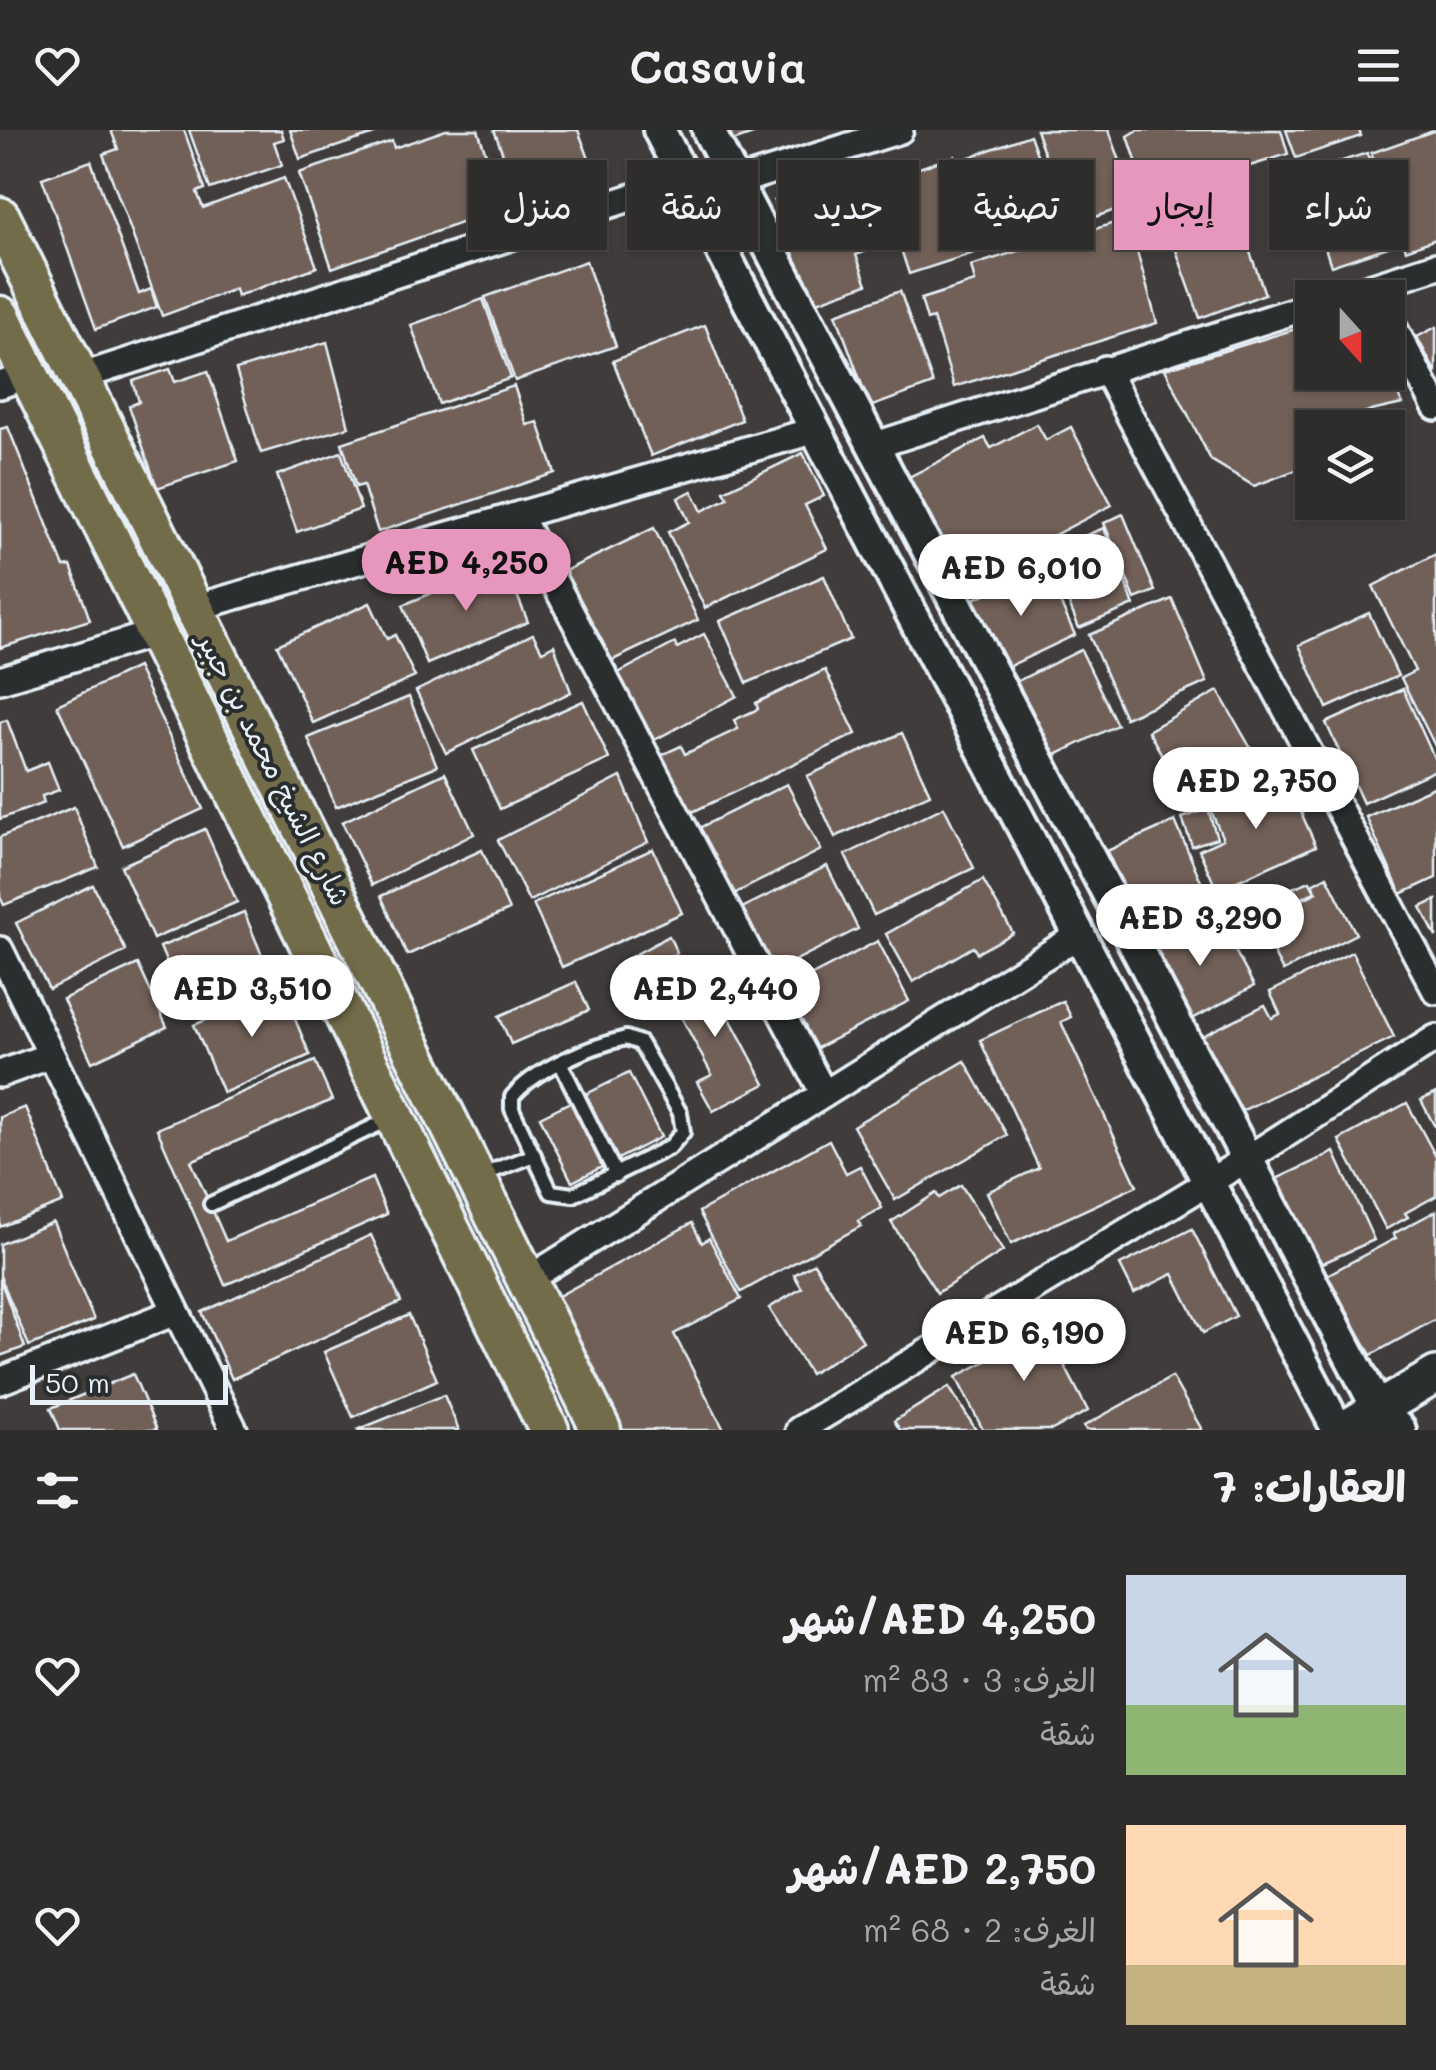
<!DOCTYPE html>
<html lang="ar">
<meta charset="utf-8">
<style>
body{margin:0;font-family:Mali,"Playpen Sans Arabic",sans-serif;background:#3b3938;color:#f1f3f6;direction:rtl;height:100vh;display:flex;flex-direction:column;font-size:38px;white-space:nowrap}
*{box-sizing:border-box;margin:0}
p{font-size:32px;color:#a7a8a9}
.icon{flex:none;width:55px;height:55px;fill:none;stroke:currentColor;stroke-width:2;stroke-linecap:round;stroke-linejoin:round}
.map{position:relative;height:1300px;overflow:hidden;direction:ltr}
.panel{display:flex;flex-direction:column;background:#2f2d2c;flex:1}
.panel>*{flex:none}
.top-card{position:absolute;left:30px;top:30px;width:1378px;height:90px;direction:rtl;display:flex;gap:20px}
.needle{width:65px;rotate:159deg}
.fabs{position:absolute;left:1295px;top:150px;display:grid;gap:20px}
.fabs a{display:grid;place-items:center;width:110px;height:110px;border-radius:0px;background:#2f2d2c;box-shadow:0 2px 8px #0004,0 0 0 2px #4a4948;font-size:50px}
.scale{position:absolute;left:30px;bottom:25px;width:198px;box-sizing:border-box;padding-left:10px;border:5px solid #e8f1f8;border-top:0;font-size:28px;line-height:35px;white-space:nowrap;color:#e8f1f8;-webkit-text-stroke:8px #2a2d2e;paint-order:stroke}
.price{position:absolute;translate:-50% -85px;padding:0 22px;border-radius:35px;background:#fff;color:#222;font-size:32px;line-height:65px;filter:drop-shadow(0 2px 5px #0008)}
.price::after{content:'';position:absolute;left:50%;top:60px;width:30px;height:22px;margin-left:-15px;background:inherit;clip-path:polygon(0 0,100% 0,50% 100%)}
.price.current{background:#e797bd;color:#111}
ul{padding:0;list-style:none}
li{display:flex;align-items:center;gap:30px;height:250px;padding:0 30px}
li span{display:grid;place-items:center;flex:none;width:280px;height:200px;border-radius:0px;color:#555}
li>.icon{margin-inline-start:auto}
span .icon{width:120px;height:120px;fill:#fffc;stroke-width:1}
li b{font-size:42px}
h2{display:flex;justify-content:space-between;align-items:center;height:120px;padding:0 30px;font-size:42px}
.tag{padding:0 35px;border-radius:0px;background:#2f2d2c;box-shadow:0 2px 8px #0004,0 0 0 2px #4a4948;font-size:35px;line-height:90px}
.tag.current{background:#e797bd;color:#111}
header{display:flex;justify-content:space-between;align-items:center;height:130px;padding:0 30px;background:#2f2d2c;font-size:45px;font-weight:600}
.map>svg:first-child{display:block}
</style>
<header><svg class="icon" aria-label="menu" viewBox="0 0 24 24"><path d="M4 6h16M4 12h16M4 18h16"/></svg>Casavia<svg class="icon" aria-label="heart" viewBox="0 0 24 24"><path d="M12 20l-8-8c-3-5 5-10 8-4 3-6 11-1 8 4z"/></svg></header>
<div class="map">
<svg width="1436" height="1300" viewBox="0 0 1436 1300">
<rect width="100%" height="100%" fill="#3f3c3b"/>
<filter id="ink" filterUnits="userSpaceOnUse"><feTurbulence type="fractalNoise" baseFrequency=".01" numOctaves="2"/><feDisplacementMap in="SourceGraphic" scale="20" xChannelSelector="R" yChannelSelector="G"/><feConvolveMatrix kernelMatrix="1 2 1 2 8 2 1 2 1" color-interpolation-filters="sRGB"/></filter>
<g filter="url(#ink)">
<g fill="#716058" stroke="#e8f1f8" stroke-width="2.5">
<polygon points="111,0 184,0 205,59 197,62 203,78 284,48 317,137 237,166 235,159 162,186 103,24 118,19"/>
<polygon points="189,0 281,0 284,9 274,12 282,35 210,59"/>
<polygon points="290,0 380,0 380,2 300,29"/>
<polygon points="446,0 478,0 504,78 332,138 299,43 392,11 394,18"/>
<polygon points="494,0 578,0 596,47 522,75"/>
<polygon points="713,0 764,0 719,16"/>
<polygon points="1036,0 1109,0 1135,73 1070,96"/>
<polygon points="1138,0 1281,0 1288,24 1148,68 1128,6"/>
<polygon points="1286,0 1359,0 1361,6 1296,28"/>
<polygon points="1436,0 1436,109 1406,120 1371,23"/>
<polygon points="1030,5 1058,82 995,105 967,28"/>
<polygon points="1367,23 1397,114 1331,136 1301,44"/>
<polygon points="955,26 986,119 909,144 879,51"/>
<polygon points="91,31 139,164 151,159 157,177 96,199 42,48"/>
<polygon points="856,40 883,115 856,125 867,154 812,174 774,71"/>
<polygon points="1229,63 1265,164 1200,188 1164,86"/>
<polygon points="1136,86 1145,115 1136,118 1157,193 954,257 933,188 927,190 921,169 975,152 971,136 1021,120 1018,111 1063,97 1067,108"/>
<polygon points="586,131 616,216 515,251 485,167"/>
<polygon points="900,161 933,254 870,277 836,184"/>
<polygon points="483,169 511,248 439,274 411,195"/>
<polygon points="1312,194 1312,242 1388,241 1402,274 1331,290 1328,298 1312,298 1312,334 1254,356 1211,330 1165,239"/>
<polygon points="705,195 742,290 651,326 613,231"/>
<polygon points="1436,197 1436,243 1417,207"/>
<polygon points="327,212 349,297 261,323 236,240"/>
<polygon points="170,239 175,252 208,241 238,331 157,358 129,276 139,272 133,251"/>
<polygon points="514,256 527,295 538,292 555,343 378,402 363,355 356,357 342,313"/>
<polygon points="1037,294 1046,310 1071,297 1112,375 962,453 907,348 985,308 991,318"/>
<polygon points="8,297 64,437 71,436 90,490 0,518 0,299"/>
<polygon points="341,322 361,379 297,402 277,345"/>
<polygon points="803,323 824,366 805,375 827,419 705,478 668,402 689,392 678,368 692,361 702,381 728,368 724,361"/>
<polygon points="1123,384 1155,461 1135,469 1104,393"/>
<polygon points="654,398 698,490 600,536 556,445"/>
<polygon points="1104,398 1134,475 1079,498 1047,421"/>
<polygon points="1436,424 1436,618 1401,548 1415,541 1373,456"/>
<polygon points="504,433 528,492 427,534 403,475"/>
<polygon points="1044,437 1075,505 999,541 967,472"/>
<polygon points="824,446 851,509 747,553 720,491"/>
<polygon points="1172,469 1207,552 1125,588 1089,505"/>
<polygon points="370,473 387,509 395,505 415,547 313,593 277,515"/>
<polygon points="1369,483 1398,546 1327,578 1299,515"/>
<polygon points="533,504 542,521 554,515 571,562 446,623 416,561"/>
<polygon points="704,504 737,566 641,617 605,550 675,513 677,518"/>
<polygon points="1081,520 1117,595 1039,633 1003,558"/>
<polygon points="137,537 203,679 123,716 57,575"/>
<polygon points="825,540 856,604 686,685 659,626 681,616 685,624 738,599 734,590 758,579 756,573"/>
<polygon points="1403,559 1436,632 1436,640 1363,673 1326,593"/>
<polygon points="1218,561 1257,629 1188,669 1148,601"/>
<polygon points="409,567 437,636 336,677 308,608"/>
<polygon points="583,571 609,629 500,679 473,620"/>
<polygon points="7,590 26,641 48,632 59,660 42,666 44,673 0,689 0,592"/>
<polygon points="902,603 930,664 835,707 807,646"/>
<polygon points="445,643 474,704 372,755 342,692"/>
<polygon points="1284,644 1316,716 1217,760 1199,720 1223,709 1209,676"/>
<polygon points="621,647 648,712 529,771 498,710"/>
<polygon points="787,654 821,720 716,773 683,706"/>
<polygon points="1436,656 1436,748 1401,764 1366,687"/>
<polygon points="74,677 98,737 4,775 0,767 0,707"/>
<polygon points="944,677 974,738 874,785 845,725"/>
<polygon points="1208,679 1217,708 1192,716 1182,688"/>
<polygon points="1175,691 1209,770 1141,801 1107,721"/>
<polygon points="205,699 237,772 153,809 121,736"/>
<polygon points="653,719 682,783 562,837 533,774"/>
<polygon points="482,720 509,780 407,825 381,766"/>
<polygon points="827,736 858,799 770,843 738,780"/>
<polygon points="1327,746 1356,804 1283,841 1252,782 1279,768 1284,779 1317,762 1312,754"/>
<polygon points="983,750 1013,803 977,823 973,817 913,852 886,804"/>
<polygon points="1310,751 1315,762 1287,774 1282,762"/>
<polygon points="93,755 126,821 49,859 16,793"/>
<polygon points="1436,770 1436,807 1421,777"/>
<polygon points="244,782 271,847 187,882 160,817"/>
<polygon points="1216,785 1254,856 1183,894 1145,823"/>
<polygon points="669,806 677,823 638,844 629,828"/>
<polygon points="878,811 909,871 811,921 781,861"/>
<polygon points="1352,822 1394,907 1227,988 1190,912 1265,875 1272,888 1280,884 1270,862"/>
<polygon points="138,834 167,897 92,932 63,869"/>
<polygon points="702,836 765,954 713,981 697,952 712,945 665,856"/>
<polygon points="576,852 589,880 511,914 499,886"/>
<polygon points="282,858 310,925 223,963 194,895"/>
<polygon points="1063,871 1071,887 1061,892 1137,1056 1011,1114 987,1062 1039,1038 980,910"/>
<polygon points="315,931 332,970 191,1031 226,1111 372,1048 387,1084 225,1155 157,999"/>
<polygon points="965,931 1007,1005 895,1070 853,996"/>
<polygon points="629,943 661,1007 572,1052 540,987"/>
<polygon points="1436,963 1436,999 1421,970"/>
<polygon points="1407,973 1436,1027 1436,1066 1405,1083 1408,1087 1386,1099 1339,1010"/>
<polygon points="25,977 63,1072 0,1097 0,987"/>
<polygon points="829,1010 846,1043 860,1036 882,1078 858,1091 861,1096 741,1162 699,1082"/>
<polygon points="1334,1022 1374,1110 1314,1137 1274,1050"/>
<polygon points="961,1055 1003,1121 937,1163 891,1092 936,1063 939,1068"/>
<polygon points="1436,1081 1436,1189 1371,1225 1327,1145 1396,1108 1393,1104"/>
<polygon points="53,1092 94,1190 29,1216 0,1146 0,1114"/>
<polygon points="692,1093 702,1113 709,1108 741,1169 674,1204 724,1300 621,1300 553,1169"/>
<polygon points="1192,1099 1236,1186 1203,1203 1173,1144 1134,1163 1120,1135"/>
<polygon points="371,1105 401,1172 232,1249 202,1182"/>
<polygon points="814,1133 863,1211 810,1244 769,1178 802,1158 794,1145"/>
<polygon points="0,1149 25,1217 0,1226"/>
<polygon points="1036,1180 1088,1281 1052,1300 983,1300 956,1247 1017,1215 1007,1195"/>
<polygon points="409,1185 437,1250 353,1287 324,1222"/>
<polygon points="133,1244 157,1300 60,1300 51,1278"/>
<polygon points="1172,1247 1202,1300 1086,1300 1084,1296"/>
<polygon points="949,1257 976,1300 900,1300 894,1291"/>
<polygon points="444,1265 459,1300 357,1300"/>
</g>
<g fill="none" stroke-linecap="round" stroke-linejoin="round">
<defs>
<g id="service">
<path d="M 626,908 L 640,913 L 680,983 L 683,1002 L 670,1017 L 573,1065 L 551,1062 L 512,979 L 512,967 C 534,939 592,916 626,908 Z"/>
<polyline points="561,934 616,1045"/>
<polyline points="480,1046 534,1025"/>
<polyline points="211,1074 392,988"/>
</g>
<g id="minor">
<polyline points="736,52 900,0"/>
<polyline points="1336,168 1436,136"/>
<polyline points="1388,187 1436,277"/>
<polyline points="1105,239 1436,861"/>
<polyline points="80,247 685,50"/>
<polyline points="0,255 29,245"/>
<polyline points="873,316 1312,175"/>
<polyline points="519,385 824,964"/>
<polyline points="194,478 816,300"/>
<polyline points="0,550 156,503"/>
<polyline points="0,820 234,1300"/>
<polyline points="0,944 49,926"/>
<polyline points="527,1150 1079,805"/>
<polyline points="0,1251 175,1182"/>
<polyline points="799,1300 1247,1029 1436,908"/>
</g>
<g id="tertiary">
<polyline points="659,0 1338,1300"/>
<polyline points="708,0 1378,1279 1400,1300"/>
</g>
<polyline id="secondary" points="1343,1300 1436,1245"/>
<g id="primary">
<polyline points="0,87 601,1300"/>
<polyline points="0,186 549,1300"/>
</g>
</defs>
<use href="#service" stroke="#e8f1f8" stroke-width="20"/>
<use href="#minor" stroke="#e8f1f8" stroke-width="32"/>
<use href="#tertiary" stroke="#e8f1f8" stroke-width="38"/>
<use href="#secondary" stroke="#e8f1f8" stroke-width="42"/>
<use href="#primary" stroke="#e8f1f8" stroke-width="45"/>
<use href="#service" stroke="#2a2d2e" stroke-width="12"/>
<use href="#minor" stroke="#2a2d2e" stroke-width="25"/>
<use href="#tertiary" stroke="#2a2d2e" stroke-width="30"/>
<use href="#secondary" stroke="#2a2d2e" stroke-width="35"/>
<use href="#primary" stroke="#736c4b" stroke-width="38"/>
</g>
</g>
<g text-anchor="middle" stroke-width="8" stroke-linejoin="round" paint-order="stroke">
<g font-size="28" fill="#e8f1f8" stroke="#2a2d2e">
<text transform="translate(274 639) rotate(63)" y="10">شارع الشيخ محمد بن جبير</text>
</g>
</g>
</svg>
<div class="fabs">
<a><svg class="needle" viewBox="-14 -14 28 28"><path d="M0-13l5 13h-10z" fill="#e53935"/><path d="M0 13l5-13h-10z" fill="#a7a8a9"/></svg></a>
<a><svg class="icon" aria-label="layers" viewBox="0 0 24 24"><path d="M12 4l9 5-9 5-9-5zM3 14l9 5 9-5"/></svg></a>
</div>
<div class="scale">50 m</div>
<b class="price current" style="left:466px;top:484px">AED 4,250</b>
<b class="price" style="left:1021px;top:489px">AED 6,010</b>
<b class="price" style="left:1256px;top:702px">AED 2,750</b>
<b class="price" style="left:1200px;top:839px">AED 3,290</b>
<b class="price" style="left:252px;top:910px">AED 3,510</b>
<b class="price" style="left:715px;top:910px">AED 2,440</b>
<b class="price" style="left:1024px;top:1254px">AED 6,190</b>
<div class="top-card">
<a class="tag">شراء</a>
<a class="tag current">إيجار</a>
<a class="tag">تصفية</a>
<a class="tag">جديد</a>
<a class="tag">شقة</a>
<a class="tag">منزل</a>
</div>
</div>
<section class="panel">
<h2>العقارات: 7<svg class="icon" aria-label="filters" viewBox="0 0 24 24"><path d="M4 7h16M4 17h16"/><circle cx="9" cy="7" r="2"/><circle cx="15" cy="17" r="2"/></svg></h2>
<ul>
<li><span style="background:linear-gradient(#c9d6e8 65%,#8fb573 0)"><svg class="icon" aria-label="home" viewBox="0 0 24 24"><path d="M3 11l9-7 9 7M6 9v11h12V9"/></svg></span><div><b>AED 4,250/شهر</b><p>الغرف: 3 · 83 m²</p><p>شقة</p></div><svg class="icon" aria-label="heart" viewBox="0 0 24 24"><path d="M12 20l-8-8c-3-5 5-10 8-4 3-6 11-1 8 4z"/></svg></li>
<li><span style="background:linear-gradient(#ffd9b3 70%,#c2b280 0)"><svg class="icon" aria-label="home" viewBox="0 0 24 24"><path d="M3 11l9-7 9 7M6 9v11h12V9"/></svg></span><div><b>AED 2,750/شهر</b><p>الغرف: 2 · 68 m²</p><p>شقة</p></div><svg class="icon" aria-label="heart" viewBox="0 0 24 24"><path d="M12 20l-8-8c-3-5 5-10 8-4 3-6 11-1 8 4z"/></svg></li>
</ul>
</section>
